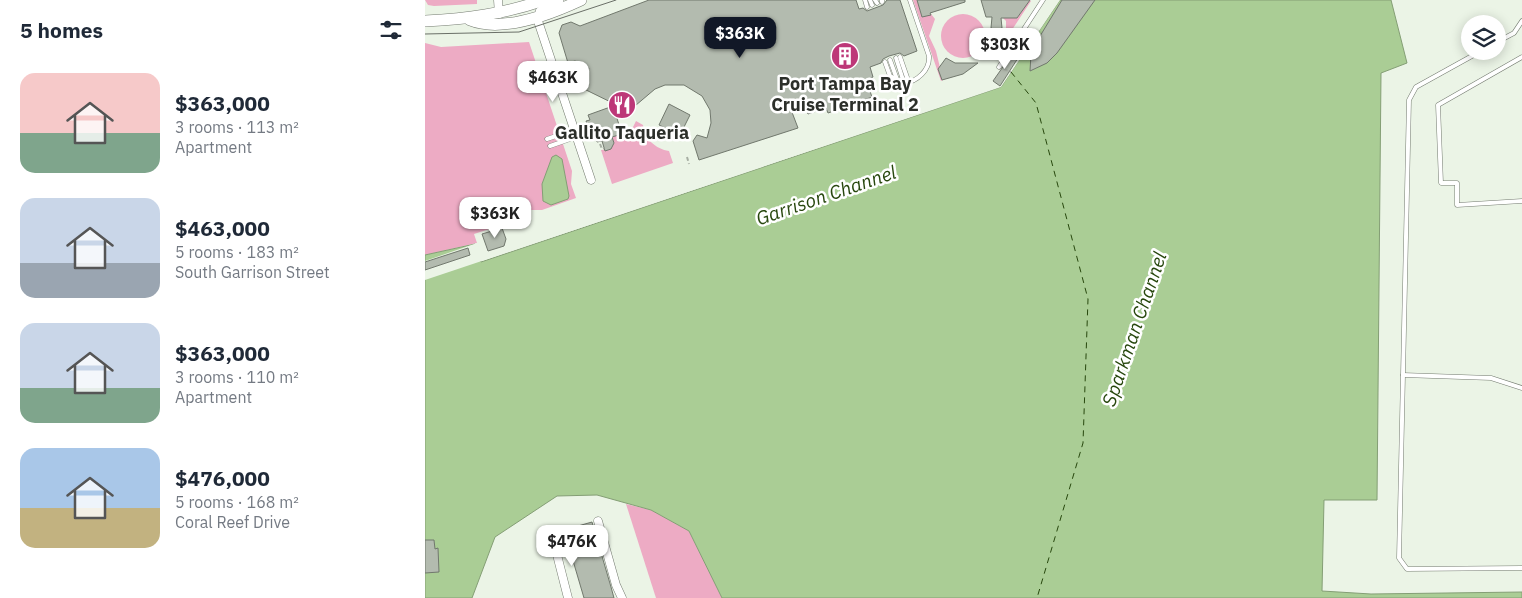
<!DOCTYPE html>
<meta charset="utf-8">
<style>
body{margin:0;font-family:"IBM Plex Sans",sans-serif;background:#f6f6f7;color:#1f2937;height:100vh;display:flex;flex-direction:column;font-size:19px;white-space:nowrap}
*{box-sizing:border-box;margin:0}
p{font-size:16px;color:#747a83}
.icon{flex:none;width:28px;height:28px;fill:none;stroke:currentColor;stroke-width:2;stroke-linecap:round;stroke-linejoin:round}
.map{position:relative;flex:1;overflow:hidden}
.sheet{display:flex;flex-direction:column;background:#fff;width:425px}
.sheet>*{flex:none}
.buttons{position:absolute;left:1036px;top:15px;display:grid;gap:10px}
.buttons a{display:grid;place-items:center;width:45px;height:45px;border-radius:50%;background:#fff;box-shadow:0 2px 12px #0003;font-size:25px}
.price{position:absolute;translate:-50% -42px;padding:0 11px;border-radius:10px;background:#fff;color:#222;font-size:16px;line-height:32px;filter:drop-shadow(0 1px 2px #0008)}
.price::after{content:'';position:absolute;left:50%;top:30px;width:15px;height:11px;margin-left:-8px;background:inherit;clip-path:polygon(0 0,100% 0,50% 100%)}
.price.current{background:#111827;color:#fff}
ul{padding:0;list-style:none}
li{display:flex;align-items:center;gap:15px;height:125px;padding:0 20px}
li span{display:grid;place-items:center;flex:none;width:140px;height:100px;border-radius:15px;color:#555}
li>.icon{margin-inline-start:auto}
span .icon{width:60px;height:60px;fill:#fffc;stroke-width:1}
li b{font-size:21px}
h2{display:flex;justify-content:space-between;align-items:center;height:60px;padding:0 20px;font-size:21px}
main{display:flex;flex:1;min-height:0}
.map>svg:first-child{display:block}
</style>
<main>
<section class="sheet">
<h2>5 homes<svg class="icon" aria-label="filters" viewBox="0 0 24 24"><path d="M4 7h16M4 17h16"/><circle cx="9" cy="7" r="2"/><circle cx="15" cy="17" r="2"/></svg></h2>
<ul>
<li><span style="background:linear-gradient(#f6c9c9 60%,#7fa58c 0)"><svg class="icon" aria-label="home" viewBox="0 0 24 24"><path d="M3 11l9-7 9 7M6 9v11h12V9"/></svg></span><div><b>$363,000</b><p>3 rooms · 113 m²</p><p>Apartment</p></div></li>
<li><span style="background:linear-gradient(#c9d6e8 65%,#9aa5b1 0)"><svg class="icon" aria-label="home" viewBox="0 0 24 24"><path d="M3 11l9-7 9 7M6 9v11h12V9"/></svg></span><div><b>$463,000</b><p>5 rooms · 183 m²</p><p>South Garrison Street</p></div></li>
<li><span style="background:linear-gradient(#c9d6e8 65%,#7fa58c 0)"><svg class="icon" aria-label="home" viewBox="0 0 24 24"><path d="M3 11l9-7 9 7M6 9v11h12V9"/></svg></span><div><b>$363,000</b><p>3 rooms · 110 m²</p><p>Apartment</p></div></li>
<li><span style="background:linear-gradient(#a9c7e8 60%,#c2b280 0)"><svg class="icon" aria-label="home" viewBox="0 0 24 24"><path d="M3 11l9-7 9 7M6 9v11h12V9"/></svg></span><div><b>$476,000</b><p>5 rooms · 168 m²</p><p>Coral Reef Drive</p></div></li>
</ul>
</section>
<div class="map">
<svg width="1097" height="598" viewBox="0 0 1097 598">
<rect width="100%" height="100%" fill="#ebf4e6"/>
<g fill="#edabc4">
<polygon points="0,0 52,0 52,4 9,6 3,5"/>
<polygon points="488,0 492,0 497,17 506,14 510,19 504,36 511,51 518,80 516,81"/>
<polygon points="604,0 606,1 569,57 564,52 568,43 576,42 575,34 581,29 581,21 577,17 592,18"/>
<circle cx="538" cy="36" r="22"/>
<polygon points="104,42 147,171 146,184 151,198 117,210 103,210 104,216 49,234 52,243 0,255 0,43 16,47"/>
<path d="M 211,121 L 218,125 C 219,139 231,149 244,151 L 248,163 L 187,184 L 176,150 L 186,149 L 189,143 L 187,137 L 206,131 Z"/>
<polygon points="201,504 226,510 264,531 297,598 231,598"/>
</g>
<g fill="#aacd95" stroke="#849e75">
<polygon points="635,0 966,0 982,63 956,73 952,500 899,500 897,591 946,594 1097,592 1097,598 297,598 264,531 226,510 172,495 132,496 70,537 47,598 0,598 0,255 50,244 56,262 576,87"/>
<polygon points="131,155 137,159 144,196 143,199 126,205 118,201 117,184 127,157"/>
</g>
<polygon fill="#ebf4e6" points="632,0 635,0 576,87 0,280 0,261 52,243 57,259 574,85"/>
<g fill="none" stroke-linecap="round" stroke-linejoin="round">
<polyline stroke="#27470d" stroke-width="1" stroke-dasharray="6 5" stroke-linecap="butt" points="586,72 611,103 663,299 658,443 612,598"/>
</g>
<g fill="#b3bbaf" stroke="#71786d">
<polygon points="224,0 431,0 434,9 438,8 442,11 458,5 462,0 475,0 492,51 479,56 475,53 464,56 458,59 456,63 445,67 448,77 441,80 447,97 436,101 437,105 418,111 418,108 403,113 401,108 383,114 379,102 365,107 373,128 274,160 268,141 272,135 282,138 286,123 285,110 277,96 259,85 240,85 230,89 204,111 155,87 164,68 150,61 143,63 134,33 137,25 146,22 155,26"/>
<polygon points="492,0 540,0 540,2 505,13 506,15 497,17"/>
<polygon points="556,0 605,0 592,18 576,18 577,28 571,31 566,28 567,17 561,17"/>
<polygon points="637,0 670,0 632,53 622,63 605,71 606,54 612,41"/>
<polygon points="587,54 593,58 575,86 568,81"/>
<polygon points="521,58 530,63 553,63 538,74 517,80 513,69"/>
<polygon points="244,104 265,115 255,135 234,125"/>
<polygon points="188,106 197,134 187,137 189,143 186,149 180,151 177,141 172,142 168,128 164,129 161,121 165,120 163,115"/>
<polygon points="77,228 81,239 79,246 63,251 57,234"/>
<polygon points="43,248 45,255 0,270 0,262"/>
<polygon points="167,522 186,587 189,598 159,598 139,530"/>
<polygon points="0,540 9,540 10,549 13,548 14,572 0,573"/>
</g>
<g fill="none" stroke-linecap="round" stroke-linejoin="round">
<defs>
<g id="lane">
<polyline points="440,0 442,7"/>
<polyline points="445,0 447,5"/>
<polyline points="450,0 452,3"/>
<polyline points="457,0 457,2"/>
<polyline points="1072,42 1089,33 1097,21"/>
<polyline points="1056,51 991,87 984,100 974,558 982,569 1097,568"/>
<polyline points="475,57 484,83"/>
<polyline points="1097,57 1013,105 1016,183 1032,183 1032,205 1097,201"/>
<polyline points="471,58 479,83"/>
<polyline points="465,60 473,82"/>
<path d="M 460,62 L 465,76 L 479,83 C 492,82 505,70 504,56 L 485,0"/>
<polyline points="574,67 618,0"/>
<polyline points="122,139 149,130"/>
<polyline points="125,146 151,137"/>
<polyline points="978,375 1066,378 1097,388"/>
</g>
<g id="street">
<polyline points="73,0 74,14"/>
<polyline points="112,18 166,180"/>
<polyline points="173,521 191,585 197,598"/>
<polyline points="129,543 143,598"/>
</g>
<g id="secondary">
<polyline points="116,12 133,0"/>
<path d="M 45,20 C 77,33 126,14 156,0"/>
<path d="M 0,21 C 43,19 78,14 119,0"/>
</g>
</defs>
<use href="#lane" stroke="#747b70" stroke-width="5"/>
<use href="#street" stroke="#747b70" stroke-width="9"/>
<use href="#secondary" stroke="#747b70" stroke-width="12"/>
<g stroke="#a7aea3" stroke-width="2" stroke-dasharray="4 2.5" stroke-linecap="butt">
<polyline points="579,69 586,72"/>
<polyline points="175,144 177,149 179,148"/>
<polyline points="262,157 264,164"/>
</g>
<use href="#lane" stroke="#fff" stroke-width="4"/>
<use href="#street" stroke="#fff" stroke-width="8"/>
<use href="#secondary" stroke="#fff" stroke-width="11"/>
<polyline stroke="#6a6f67" stroke-width="1" points="0,34 94,32 191,0"/>
</g>
<defs>
<symbol id="building-disc" viewBox="-11 -11 22 22"><circle r="9.5" fill="#bd3778" stroke="#fff"/><path d="M-4-6H4V6H1V3H-1V6H-4ZM-2.5-4.3h1.7v1.8h-1.7ZM.8-4.3h1.7v1.8H.8ZM-2.5-1h1.7V.8h-1.7ZM.8-1h1.7V.8H.8Z" fill="#fff"/></symbol>
<symbol id="restaurant-disc" viewBox="-11 -11 22 22"><circle r="9.5" fill="#bd3778" stroke="#fff"/><path d="M-5-6h1v4h1v-4h1v4h1v-4h1v5L-1.5 .5V6h-2V.5L-5-1ZM5-6V6H3V1.5H1.5Q1.5-4 5-6Z" fill="#fff"/></symbol>
</defs>
<g fill-rule="evenodd">
<use href="#building-disc" x="404" y="40" width="32" height="32"/>
<use href="#restaurant-disc" x="181" y="89" width="32" height="32"/>
</g>
<g text-anchor="middle" stroke-width="5" stroke-linejoin="round" paint-order="stroke">
<g font-size="18" font-weight="bold" fill="#2c2f2a" stroke="#fff">
<text x="420" y="90">Port Tampa Bay<tspan x="420" dy="21">Cruise Terminal 2</tspan></text>
<text x="197" y="139">Gallito Taqueria</text>
</g>
<g font-size="19" font-style="italic" fill="#27470d" stroke="#fff">
<text transform="translate(401 195) rotate(-19)" y="7">Garrison Channel</text>
<text transform="translate(709 329) rotate(-71)" y="7">Sparkman Channel</text>
</g>
</g>
</svg>
<div class="buttons">
<a><svg class="icon" aria-label="layers" viewBox="0 0 24 24"><path d="M12 4l9 5-9 5-9-5zM3 14l9 5 9-5"/></svg></a>
</div>
<b class="price current" style="left:315px;top:59px">$363K</b>
<b class="price" style="left:580px;top:70px">$303K</b>
<b class="price" style="left:128px;top:103px">$463K</b>
<b class="price" style="left:70px;top:239px">$363K</b>
<b class="price" style="left:147px;top:567px">$476K</b>
</div>
</main>
